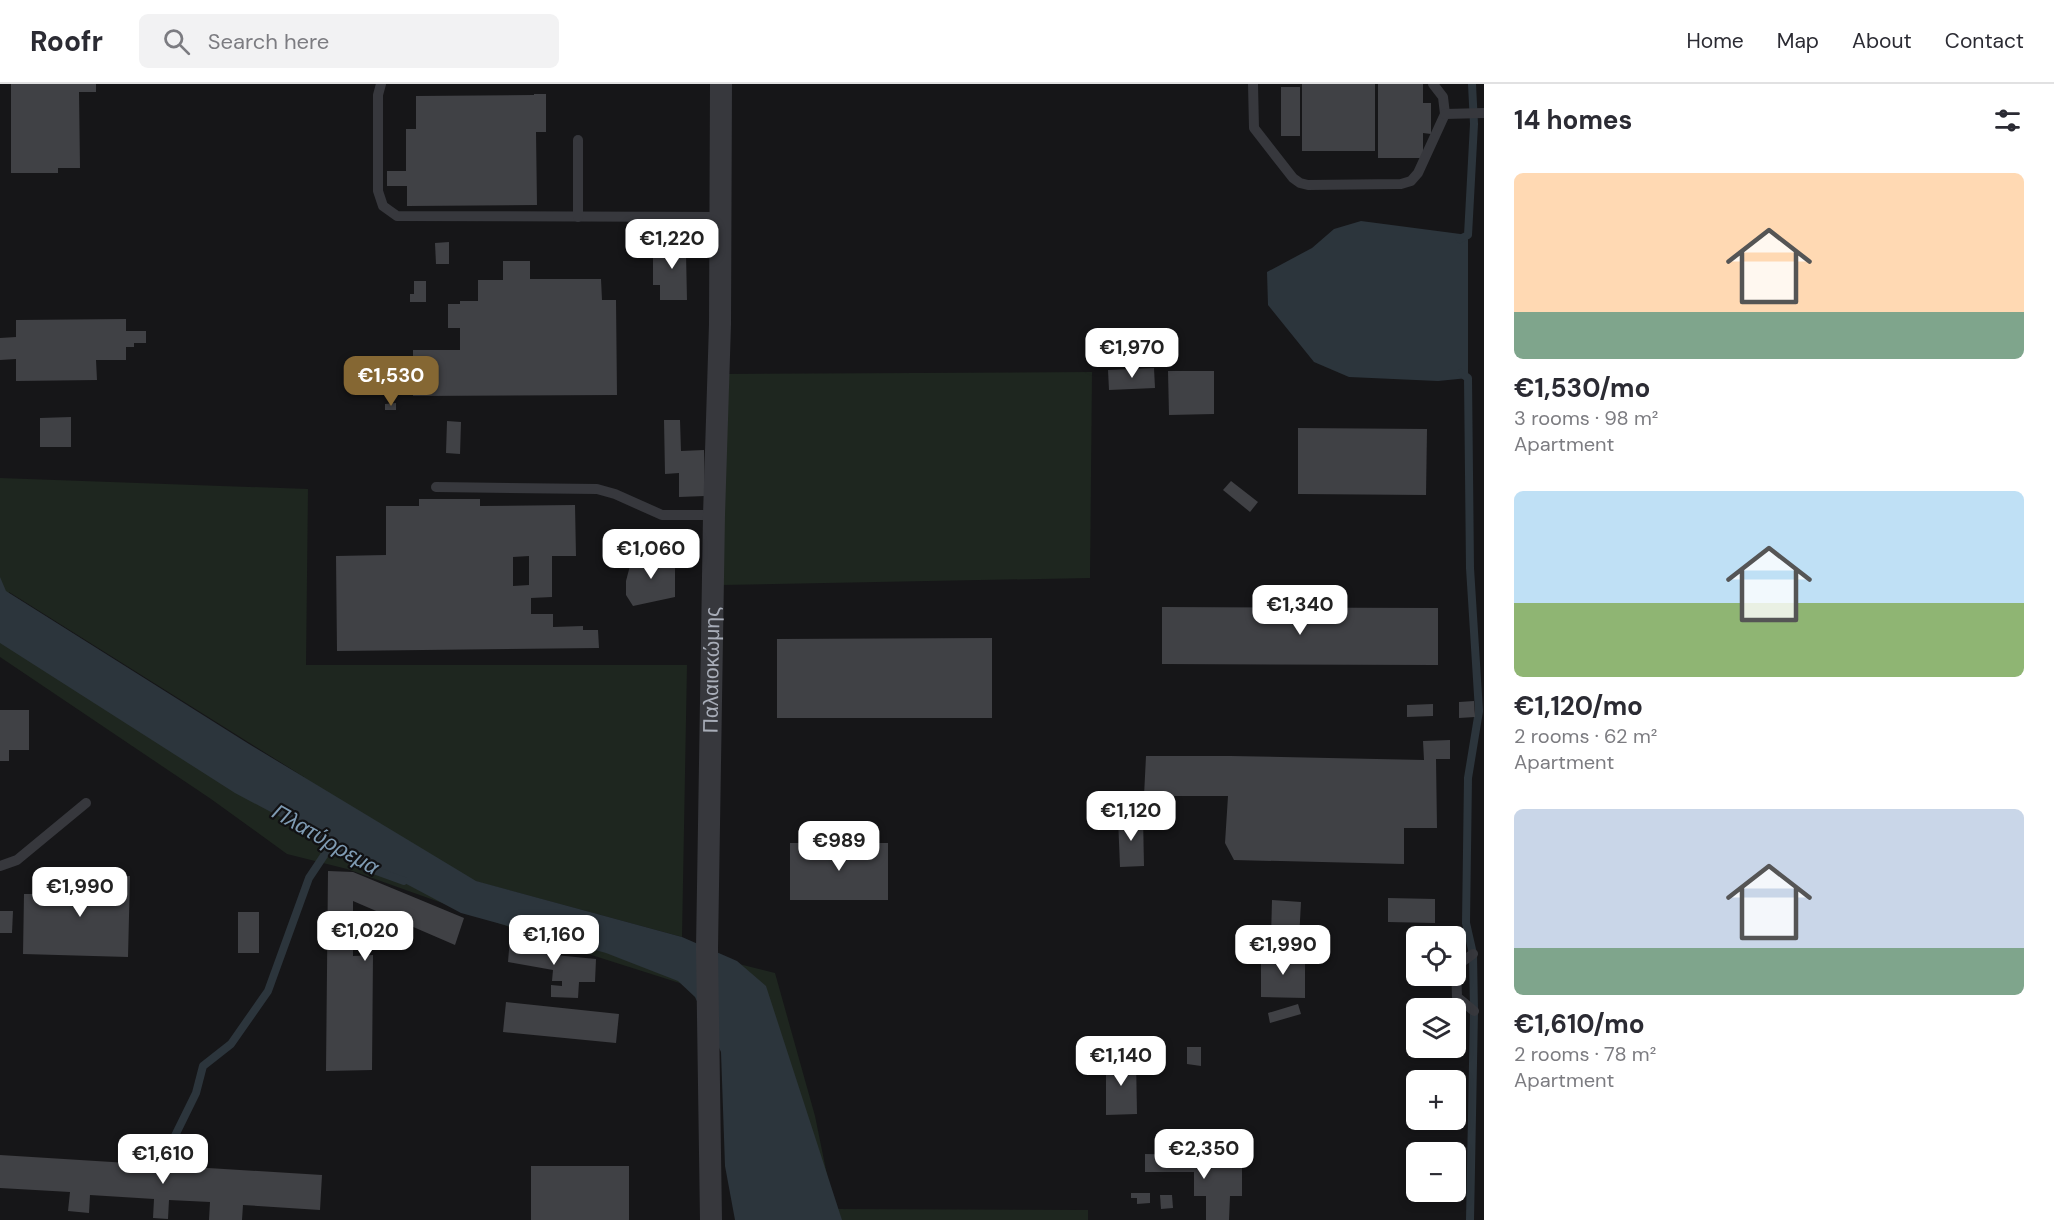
<!DOCTYPE html>
<meta charset="utf-8">
<style>
body{margin:0;font-family:"DM Sans",sans-serif;background:#f2f2f3;color:#2b2b33;height:100vh;display:flex;flex-direction:column;font-size:22px;white-space:nowrap}
*{box-sizing:border-box;margin:0}
p{font-size:20px;color:#7c7c81}
.icon{flex:none;width:33px;height:33px;fill:none;stroke:currentColor;stroke-width:2;stroke-linecap:round;stroke-linejoin:round}
.map{position:relative;flex:1;overflow:hidden}
.sheet{display:flex;flex-direction:column;background:#fff;width:570px}
.sheet>*{flex:none}
.fabs{position:absolute;left:1406px;top:842px;display:grid;gap:12px}
.fabs a{display:grid;place-items:center;width:60px;height:60px;border-radius:9px;background:#fff;box-shadow:0 3px 9px #0003;font-size:30px}
.price{position:absolute;translate:-50% -51px;padding:0 14px;border-radius:12px;background:#fff;color:#222;font-size:20px;line-height:39px;filter:drop-shadow(0 2px 3px #0008)}
.price::after{content:'';position:absolute;left:50%;top:36px;width:18px;height:14px;margin-left:-9px;background:inherit;clip-path:polygon(0 0,100% 0,50% 100%)}
.price.current{background:#856733;color:#fff}
ul{padding:0;list-style:none}
li{display:grid;align-content:center;gap:12px;height:318px;padding:0 30px}
li span{display:grid;place-items:center;height:186px;border-radius:9px;color:#555}
li>.icon{margin-inline-start:auto}
span .icon{width:108px;height:108px;fill:#fffc;stroke-width:1}
li b{font-size:26px}
h2{display:flex;justify-content:space-between;align-items:center;height:72px;padding:0 30px;font-size:26px}
header{display:flex;align-items:center;gap:36px;box-sizing:border-box;height:84px;padding:0 30px;background:#fff;border-bottom:2px solid #e1e1e2}
header strong{font-size:28px}
nav{display:flex;gap:33px;margin-inline-start:auto;font-size:21px}
.search{width:420px;height:54px;background:#f2f2f3;display:flex;align-items:center;gap:15px;box-sizing:border-box;padding:0 21px;border-radius:9px;color:#7c7c81;font-size:22px}
main{display:flex;flex:1;min-height:0}
.map>svg:first-child{display:block}
</style>
<header>
<strong>Roofr</strong>
<div class="search"><svg class="icon" aria-label="search" viewBox="0 0 24 24"><circle cx="10" cy="10" r="6"/><path d="M15 15l6 6"/></svg>Search here</div>
<nav><a>Home</a><a>Map</a><a>About</a><a>Contact</a></nav>
</header>
<main>
<div class="map">
<svg width="1484" height="1136" viewBox="0 0 1484 1136">
<rect width="100%" height="100%" fill="#161618"/>
<g fill="#1e261f" fill-rule="evenodd">
<polygon points="1092,288 1090,494 721,501 722,290"/>
<path d="M 0,394 L 308,405 L 306,581 L 687,581 L 682,853 L 471,796 L 735,879 L 775,889 L 815,1032 L 834,1125 L 1088,1126 L 1088,1136 L 735,1136 L 735,927 L 692,903 L 557,860 L 347,785 L 287,770 L 211,715 L 0,573 ZM 9,508 L 304,693 L 7,521 Z"/>
</g>
<g fill="#2c353c">
<polygon points="1361,137 1468,151 1468,294 1438,297 1349,293 1314,278 1268,221 1267,188 1312,164 1334,145"/>
<polygon points="0,493 6,507 249,660 476,797 682,853 737,877 766,902 842,1136 735,1136 725,1082 721,968 695,913 678,897 606,869 461,829 235,709 0,559"/>
</g>
<g fill="none" stroke-linecap="round" stroke-linejoin="round">
<g stroke="#2c353c" stroke-width="8">
<polyline points="1460,155 1468,151 1474,40 1472,0"/>
<polyline points="1461,289 1468,294 1470,484 1479,627 1468,694 1466,839 1473,870 1474,927 1470,1136"/>
<polyline points="308,747 368,784 404,797"/>
<polyline points="167,1068 196,1009 203,982 231,960 268,907 309,794 331,761"/>
</g>
</g>
<g fill="#404145" fill-rule="evenodd">
<polygon points="11,0 96,0 96,8 79,8 80,84 58,84 58,89 11,89"/>
<rect x="1302" y="0" width="73" height="67"/>
<polygon points="1378,0 1423,0 1423,19 1431,19 1431,50 1423,49 1423,74 1378,74"/>
<rect x="1281" y="3" width="19" height="49"/>
<polygon points="534,10 546,10 546,48 536,48 537,121 407,122 407,102 387,102 387,87 406,87 406,45 416,45 416,12 534,11"/>
<polygon points="449,158 449,180 436,180 435,159"/>
<polygon points="661,158 692,158 692,169 686,169 687,216 660,216 660,201 653,201 653,173 658,173 658,166 661,166"/>
<polygon points="503,177 530,177 530,195 601,195 602,216 616,216 617,311 413,312 413,266 460,266 460,244 448,244 448,220 460,220 460,217 478,217 478,196 503,196"/>
<polygon points="414,197 426,197 426,218 410,218 410,210 414,210"/>
<polygon points="126,235 126,247 146,247 146,259 134,259 134,263 126,263 126,276 96,276 97,296 16,297 16,275 0,276 0,254 16,253 16,236"/>
<polygon points="1154,284 1155,304 1109,306 1108,286"/>
<polygon points="1168,287 1214,287 1214,330 1169,331"/>
<polygon points="396,319 396,326 385,326 385,320"/>
<polygon points="71,333 71,363 40,363 40,334"/>
<polygon points="664,336 680,336 681,367 704,366 705,412 679,413 679,389 665,390"/>
<polygon points="447,337 461,338 460,370 446,369"/>
<polygon points="1298,344 1427,345 1426,411 1298,410"/>
<polygon points="1231,397 1258,418 1250,428 1223,406"/>
<path d="M 419,415 L 480,415 L 480,422 L 575,421 L 576,472 L 552,472 L 552,513 L 531,514 L 531,530 L 553,530 L 553,543 L 583,542 L 583,546 L 598,546 L 599,564 L 337,567 L 336,472 L 386,471 L 386,422 L 419,422 ZM 529,472 L 529,501 L 513,502 L 513,473 Z"/>
<polygon points="632,474 675,474 675,513 633,522 626,511 626,497"/>
<polygon points="1162,523 1438,524 1438,581 1162,580"/>
<polygon points="992,554 992,634 777,634 777,555"/>
<polygon points="1474,617 1475,633 1459,634 1459,618"/>
<polygon points="1433,620 1433,632 1407,633 1407,621"/>
<polygon points="0,626 29,626 29,666 9,666 9,677 0,677"/>
<polygon points="1450,656 1450,675 1436,675 1437,744 1404,744 1404,780 1234,776 1225,759 1228,712 1144,712 1146,672 1230,672 1424,676 1423,657"/>
<polygon points="1143,733 1144,782 1120,783 1118,734"/>
<rect x="790" y="759" width="98" height="57"/>
<polygon points="328,787 353,788 464,834 455,861 353,817 353,872 373,871 372,986 326,987"/>
<polygon points="62,791 130,792 128,873 23,870 24,810 62,810"/>
<polygon points="1388,814 1435,815 1435,839 1388,838"/>
<polygon points="1272,816 1301,818 1299,855 1271,854"/>
<polygon points="0,827 13,827 12,849 0,849"/>
<rect x="238" y="828" width="21" height="41"/>
<polygon points="510,854 555,861 555,871 596,875 595,898 579,898 578,914 551,913 551,901 562,902 562,897 552,897 553,886 508,878"/>
<polygon points="1261,871 1305,872 1305,914 1261,913"/>
<polygon points="506,918 619,930 616,959 503,948"/>
<polygon points="1298,920 1301,930 1270,939 1268,929"/>
<polygon points="1187,963 1201,963 1201,982 1187,980"/>
<polygon points="1136,975 1137,1030 1106,1031 1106,976"/>
<polygon points="1145,1070 1194,1071 1194,1078 1242,1079 1242,1112 1230,1112 1229,1136 1206,1136 1206,1112 1194,1112 1194,1088 1145,1088"/>
<polygon points="0,1071 322,1091 320,1126 243,1121 242,1136 209,1136 210,1118 169,1116 168,1135 153,1134 154,1115 90,1111 89,1129 68,1127 70,1108 0,1104"/>
<rect x="531" y="1082" width="98" height="54"/>
<polygon points="1131,1109 1150,1109 1150,1119 1137,1120 1137,1114 1131,1114"/>
<polygon points="1160,1111 1172,1111 1173,1124 1161,1125"/>
</g>
<g fill="none" stroke-linecap="round" stroke-linejoin="round">
<g stroke="#37383d" stroke-width="10">
<polyline points="381,0 378,11 378,107 383,122 397,132 720,133"/>
<polyline points="1253,0 1254,44 1293,94 1300,99 1308,101 1401,100 1411,97 1418,89 1445,30 1443,13 1433,0"/>
<polyline points="1445,30 1484,29"/>
<polyline points="578,56 578,133"/>
<polyline points="436,403 597,405 615,410 662,431 714,431"/>
<polyline points="0,782 17,776 86,719"/>
<polyline points="1473,870 1456,882 1457,913 1474,927"/>
</g>
<path stroke="#37383d" stroke-width="22" id="s1" d="M 711,1136 L 707,865 L 714,431 L 720,240 L 721,0"/>
</g>
<g text-anchor="middle" stroke-width="4.5" stroke-linejoin="round" paint-order="stroke">
<g font-size="21" fill="#a8adb8" stroke="#111113">
<text dy="7" stroke="none"><textPath href="#s1" startOffset="550">Παλαιοκώμης</textPath></text>
</g>
<g font-size="22" font-style="italic" fill="#7f9bb3" stroke="#111113">
<text transform="translate(326 755) rotate(30)" y="8">Πλατύρρεμα</text>
</g>
</g>
</svg>
<div class="fabs">
<a><svg class="icon" aria-label="locate" viewBox="0 0 24 24"><circle cx="12" cy="12" r="6"/><path d="M12 2v4M12 18v4M2 12h4M18 12h4"/></svg></a>
<a><svg class="icon" aria-label="layers" viewBox="0 0 24 24"><path d="M12 4l9 5-9 5-9-5zM3 14l9 5 9-5"/></svg></a>
<a>+</a>
<a>−</a>
</div>
<b class="price" style="left:672px;top:186px">€1,220</b>
<b class="price" style="left:1132px;top:295px">€1,970</b>
<b class="price current" style="left:391px;top:323px">€1,530</b>
<b class="price" style="left:651px;top:496px">€1,060</b>
<b class="price" style="left:1300px;top:552px">€1,340</b>
<b class="price" style="left:1131px;top:758px">€1,120</b>
<b class="price" style="left:839px;top:788px">€989</b>
<b class="price" style="left:80px;top:834px">€1,990</b>
<b class="price" style="left:365px;top:878px">€1,020</b>
<b class="price" style="left:554px;top:882px">€1,160</b>
<b class="price" style="left:1283px;top:892px">€1,990</b>
<b class="price" style="left:1121px;top:1003px">€1,140</b>
<b class="price" style="left:1204px;top:1096px">€2,350</b>
<b class="price" style="left:163px;top:1101px">€1,610</b>
</div>
<section class="sheet">
<h2>14 homes<svg class="icon" aria-label="filters" viewBox="0 0 24 24"><path d="M4 7h16M4 17h16"/><circle cx="9" cy="7" r="2"/><circle cx="15" cy="17" r="2"/></svg></h2>
<ul>
<li><span style="background:linear-gradient(#ffd9b3 75%,#7fa58c 0)"><svg class="icon" aria-label="home" viewBox="0 0 24 24"><path d="M3 11l9-7 9 7M6 9v11h12V9"/></svg></span><div><b>€1,530/mo</b><p>3 rooms · 98 m²</p><p>Apartment</p></div></li>
<li><span style="background:linear-gradient(#bfe0f5 60%,#8fb573 0)"><svg class="icon" aria-label="home" viewBox="0 0 24 24"><path d="M3 11l9-7 9 7M6 9v11h12V9"/></svg></span><div><b>€1,120/mo</b><p>2 rooms · 62 m²</p><p>Apartment</p></div></li>
<li><span style="background:linear-gradient(#c9d6e8 75%,#7fa58c 0)"><svg class="icon" aria-label="home" viewBox="0 0 24 24"><path d="M3 11l9-7 9 7M6 9v11h12V9"/></svg></span><div><b>€1,610/mo</b><p>2 rooms · 78 m²</p><p>Apartment</p></div></li>
</ul>
</section>
</main>
